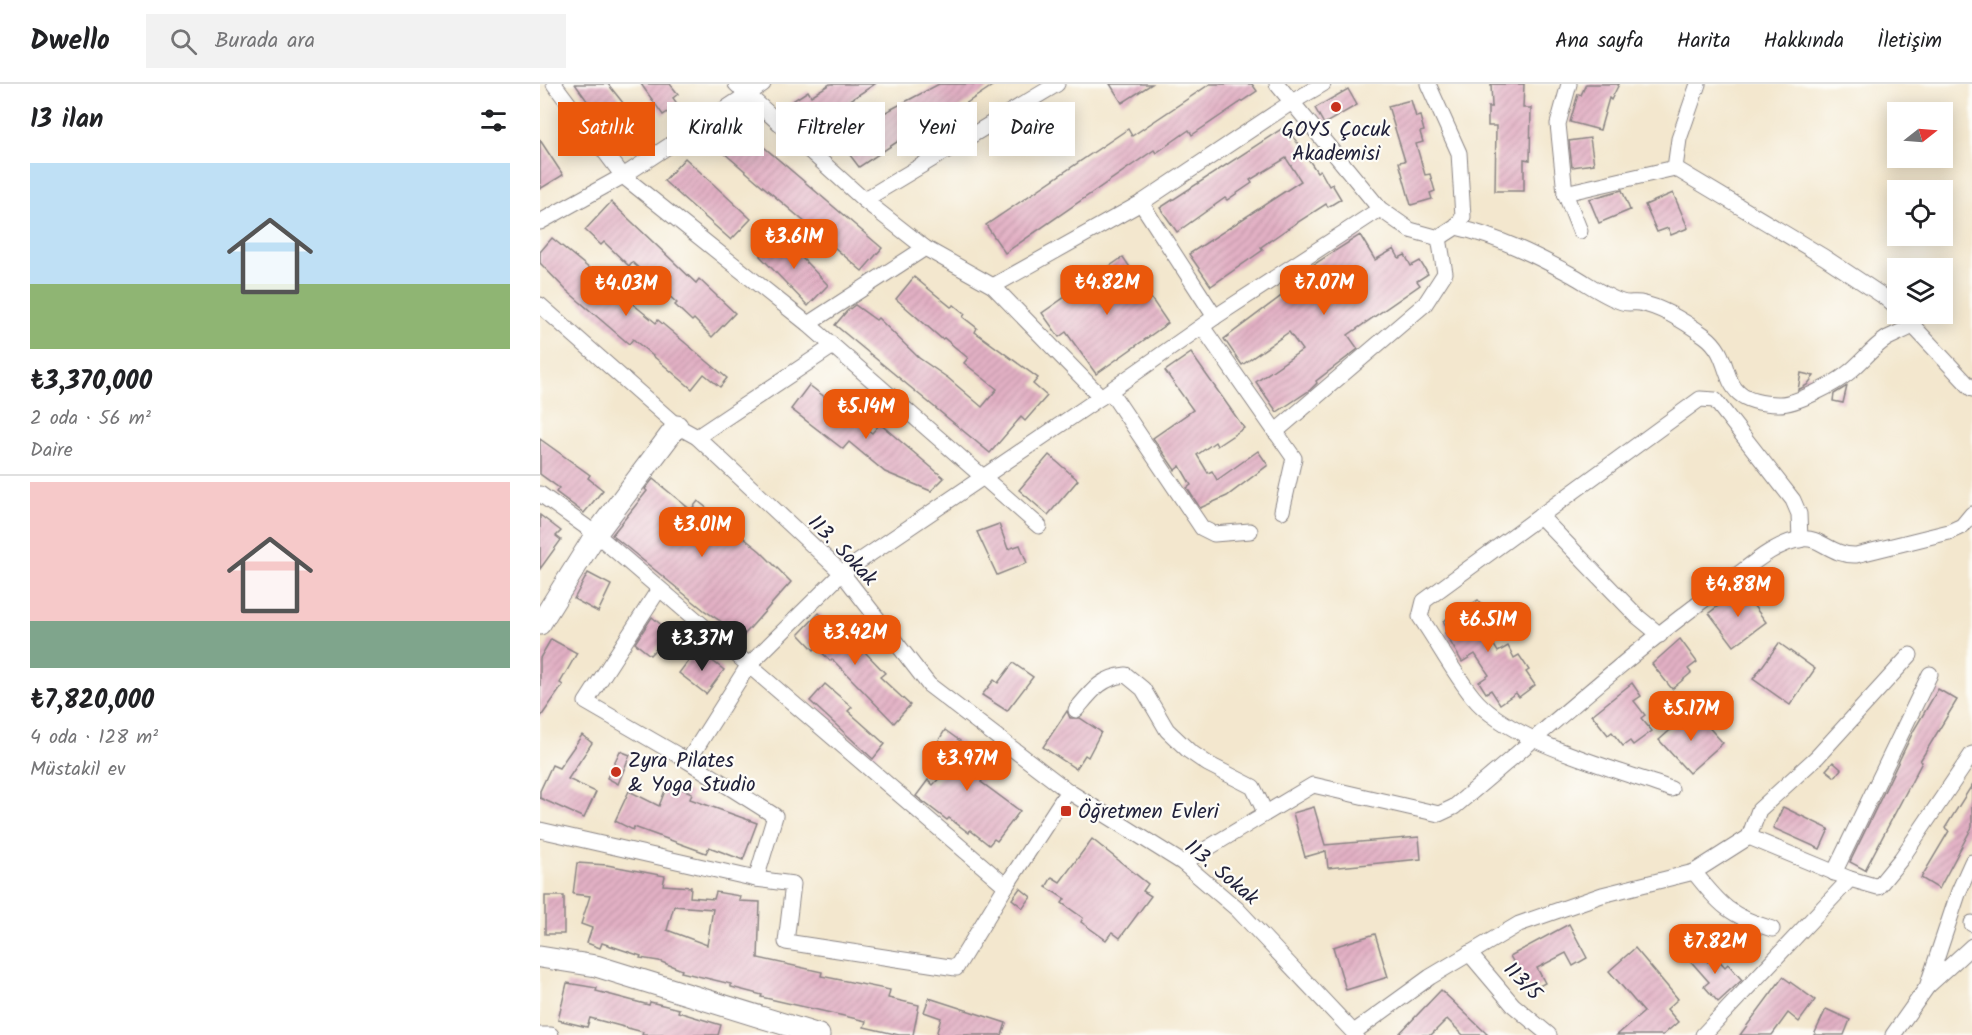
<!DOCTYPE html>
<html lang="tr">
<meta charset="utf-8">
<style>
body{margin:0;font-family:Kalam,sans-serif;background:#f2f2f2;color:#202124;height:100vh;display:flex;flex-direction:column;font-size:22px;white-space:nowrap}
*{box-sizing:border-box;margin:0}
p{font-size:20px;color:#757577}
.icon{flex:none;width:33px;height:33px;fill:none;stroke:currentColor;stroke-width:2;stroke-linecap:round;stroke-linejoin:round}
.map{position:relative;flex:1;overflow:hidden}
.sheet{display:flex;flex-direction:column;background:#fff;width:540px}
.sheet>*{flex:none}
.banner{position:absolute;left:18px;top:18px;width:570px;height:54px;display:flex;gap:12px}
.needle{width:39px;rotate:73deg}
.buttons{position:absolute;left:1347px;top:18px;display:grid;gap:12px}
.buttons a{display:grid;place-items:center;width:66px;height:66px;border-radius:0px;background:#fff;box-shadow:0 3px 15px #0003;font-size:30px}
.price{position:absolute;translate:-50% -51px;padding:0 14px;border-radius:12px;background:#ea580c;color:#fff;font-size:20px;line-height:39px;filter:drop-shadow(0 2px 3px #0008)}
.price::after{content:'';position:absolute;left:50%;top:36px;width:18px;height:14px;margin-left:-9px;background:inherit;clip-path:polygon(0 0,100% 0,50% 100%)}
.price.selected{background:#222;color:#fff}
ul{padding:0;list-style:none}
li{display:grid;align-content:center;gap:12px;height:318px;padding:0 30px}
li+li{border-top:2px solid #e0e0e0}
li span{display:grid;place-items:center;height:186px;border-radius:0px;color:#555}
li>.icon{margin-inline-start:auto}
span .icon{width:108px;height:108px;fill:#fffc;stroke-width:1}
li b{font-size:26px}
h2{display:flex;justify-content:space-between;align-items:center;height:72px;padding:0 30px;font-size:26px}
.chip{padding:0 21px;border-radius:0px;background:#fff;box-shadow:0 3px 15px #0003;font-size:21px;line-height:54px}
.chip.selected{background:#ea580c;color:#fff}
header{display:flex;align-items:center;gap:36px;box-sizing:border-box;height:84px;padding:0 30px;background:#fff;border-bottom:2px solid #e0e0e0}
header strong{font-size:28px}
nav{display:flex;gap:33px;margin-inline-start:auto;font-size:21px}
.search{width:420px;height:54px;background:#f2f2f2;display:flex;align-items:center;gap:15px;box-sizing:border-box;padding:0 21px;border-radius:0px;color:#757577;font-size:22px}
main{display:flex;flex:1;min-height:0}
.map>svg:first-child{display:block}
</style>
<header>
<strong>Dwello</strong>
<div class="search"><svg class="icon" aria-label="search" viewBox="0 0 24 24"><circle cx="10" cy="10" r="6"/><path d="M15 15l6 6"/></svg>Burada ara</div>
<nav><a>Ana sayfa</a><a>Harita</a><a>Hakkında</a><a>İletişim</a></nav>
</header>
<main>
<section class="sheet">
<h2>13 ilan<svg class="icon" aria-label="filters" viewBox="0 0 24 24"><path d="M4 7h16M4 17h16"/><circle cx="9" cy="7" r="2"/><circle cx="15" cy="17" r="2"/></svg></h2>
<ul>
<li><span style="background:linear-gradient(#bfe0f5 65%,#8fb573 0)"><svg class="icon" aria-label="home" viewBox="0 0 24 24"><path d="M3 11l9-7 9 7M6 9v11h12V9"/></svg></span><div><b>₺3,370,000</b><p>2 oda · 56 m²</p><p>Daire</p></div></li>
<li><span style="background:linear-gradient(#f6c9c9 75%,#7fa58c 0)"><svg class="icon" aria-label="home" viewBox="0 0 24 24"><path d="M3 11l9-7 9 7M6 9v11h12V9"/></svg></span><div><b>₺7,820,000</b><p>4 oda · 128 m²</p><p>Müstakil ev</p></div></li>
</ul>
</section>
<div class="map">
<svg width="1432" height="951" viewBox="0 0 1432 951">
<defs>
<pattern id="building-hatch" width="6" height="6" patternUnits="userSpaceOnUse" patternTransform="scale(1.5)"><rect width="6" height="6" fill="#e2b0c4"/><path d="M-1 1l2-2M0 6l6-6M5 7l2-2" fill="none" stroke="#c297a9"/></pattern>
</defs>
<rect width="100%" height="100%" fill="#fdfcf7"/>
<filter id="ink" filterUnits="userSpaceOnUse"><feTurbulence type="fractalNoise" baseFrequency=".0167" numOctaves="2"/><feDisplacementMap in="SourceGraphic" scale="12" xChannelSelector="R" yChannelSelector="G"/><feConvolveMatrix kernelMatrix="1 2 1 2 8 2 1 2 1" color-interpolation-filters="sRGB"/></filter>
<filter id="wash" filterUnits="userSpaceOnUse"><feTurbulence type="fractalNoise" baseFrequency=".008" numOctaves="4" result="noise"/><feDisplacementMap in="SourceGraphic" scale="24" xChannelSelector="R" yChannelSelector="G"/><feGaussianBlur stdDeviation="1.35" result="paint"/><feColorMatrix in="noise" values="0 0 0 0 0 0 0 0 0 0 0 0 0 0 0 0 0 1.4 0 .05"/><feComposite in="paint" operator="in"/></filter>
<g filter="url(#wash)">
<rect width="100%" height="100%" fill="#f3e7ce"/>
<g id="blocks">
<g fill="url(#building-hatch)" fill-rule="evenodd">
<polygon points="35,0 68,0 99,39 75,56"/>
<polygon points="101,0 130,0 138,10 133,14 138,21 123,31"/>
<polygon points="290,0 335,0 268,44 251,18 268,7 271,12"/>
<polygon points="399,0 455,0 404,34 401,29 319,83 300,58 325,39"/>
<polygon points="570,0 612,0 582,19"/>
<polygon points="670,0 712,0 717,7 652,51 649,46 616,69 614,66 465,169 446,141 588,45 592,52"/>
<polygon points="951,0 984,0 983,24 991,24 990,76 984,75 984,107 955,107 956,42 948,42 948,23 952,23"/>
<polygon points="1046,0 1079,0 1071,16 1069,14 1060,46 1030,38 1038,10 1041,11"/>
<polygon points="808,5 817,21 784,40 775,24"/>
<polygon points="871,16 876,33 880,32 884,47 880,48 883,58 876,60 885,91 890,90 895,107 890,109 892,115 871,121 859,78 865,77 848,22"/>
<polygon points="197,40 342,164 322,187 177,63"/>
<polygon points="746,42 777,88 780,86 789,102 792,100 801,115 788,123 786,120 744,147 721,163 723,166 671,202 649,170 761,97 746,74 710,96 712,99 687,116 685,114 637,148 620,124"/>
<polygon points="1050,54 1054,80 1032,83 1029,57"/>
<polygon points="0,56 23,91 0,105"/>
<polygon points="145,74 211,135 191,156 124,97"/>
<polygon points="1082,106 1090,126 1059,139 1049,115"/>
<polygon points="1133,109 1148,144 1131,151 1128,144 1117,148 1105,121"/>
<polygon points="71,118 156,199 159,195 195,229 172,253 154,235 152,237 135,221 137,219 92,178 89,182 64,158 61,161 45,146"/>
<polygon points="238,149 288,201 268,222 220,172"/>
<polygon points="820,151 835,176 854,165 859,174 865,171 871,182 880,177 888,190 877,197 880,201 808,251 818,265 776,297 777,299 770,306 737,328 716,298 762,266 749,248 702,281 684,255 776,186 773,181"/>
<polygon points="12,154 116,239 118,236 187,294 180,303 164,290 152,305 93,255 89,260 26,206 0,179 0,168"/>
<polygon points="583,173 628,239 556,290 526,248 519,253 502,229"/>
<polygon points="374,193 411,223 414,221 425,230 423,233 437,244 435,248 498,294 493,300 507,312 485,337 481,333 450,369 295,241 307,227 315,221 336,236 338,234 379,274 408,294 442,323 457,305 424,279 428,274 404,254 402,255 356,215"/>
<polygon points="651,269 704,344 677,362 675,358 657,371 668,389 672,387 677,396 718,367 728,381 687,412 660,424 647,404 651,401 640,382 635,386 613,354 653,326 625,287"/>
<polygon points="1261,289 1274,292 1267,301 1258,306"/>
<polygon points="269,301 332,349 340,340 404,394 391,407 345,388 309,358 303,365 251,325"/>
<polygon points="1307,302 1303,319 1293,317 1294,310"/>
<polygon points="0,355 50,391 48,394 63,406 44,429 16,408 19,404 0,390"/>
<polygon points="509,371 538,396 508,431 479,406"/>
<polygon points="113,395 151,426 158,417 220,467 251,498 203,552 165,527 72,451 107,407 105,405"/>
<polygon points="0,431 21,447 16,452 21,456 0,485"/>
<polygon points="459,440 468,465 480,461 487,479 457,491 437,448"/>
<polygon points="48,489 71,501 58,528 34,515"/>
<polygon points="1201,505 1226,538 1194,562 1169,529"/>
<polygon points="938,516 956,541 946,548 958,568 968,562 974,574 979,571 989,586 986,588 995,601 979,613 976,609 960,620 951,606 946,609 939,598 949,591 935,570 922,578 905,549 909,546 903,537"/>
<polygon points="279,529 320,571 324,567 345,589 340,593 370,621 354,639 292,575 290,577 277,563 274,566 259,550"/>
<polygon points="112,533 131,549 110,571 95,559"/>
<polygon points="11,555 37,569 20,599 23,601 0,634 0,574"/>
<polygon points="1140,555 1157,578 1148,585 1151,589 1132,605 1112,580"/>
<polygon points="1239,559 1275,585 1250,621 1213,595"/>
<polygon points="157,565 184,586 166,610 139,589"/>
<polygon points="473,579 493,593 467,627 442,611 454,596 458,599"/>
<polygon points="1092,599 1101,612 1094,617 1105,631 1101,634 1112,647 1093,661 1090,657 1083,662 1072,648 1068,651 1052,631"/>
<polygon points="285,600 312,623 308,627 345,660 333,675 270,617"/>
<polygon points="1398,605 1417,616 1380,677 1382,678 1325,786 1310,778 1374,646"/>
<polygon points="1153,626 1183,659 1149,689 1119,656"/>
<polygon points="527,627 530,634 540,634 561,648 548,673 545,671 536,685 503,663"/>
<polygon points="405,646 453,681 441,698 480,727 457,757 454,755 449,761 430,746 429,749 409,734 407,736 376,712 388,696 393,701 406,687 389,672"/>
<polygon points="42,651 52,659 28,695 56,708 44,734 0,714 0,707 12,681 19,684"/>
<polygon points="80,667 90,671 78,700 67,694"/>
<polygon points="1293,678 1301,685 1295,693 1286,686"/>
<polygon points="128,699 152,709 150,715 217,739 203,776 169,763 166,769 94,743 93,746 75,737 89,707 119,722"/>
<polygon points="1432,701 1432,743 1399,805 1381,794 1409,747 1405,744"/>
<polygon points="774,723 785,761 879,753 881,775 788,784 786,767 765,773 753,729"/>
<polygon points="1243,723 1289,745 1280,765 1233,744"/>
<polygon points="552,755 608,800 603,807 611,812 580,854 572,848 566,856 541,838 543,834 522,819 525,815 506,803 512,793 520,798"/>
<path d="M 37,779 L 67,781 L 125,792 L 123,801 L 151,803 L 150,813 L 174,815 L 176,808 L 200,812 L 199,817 L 220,818 L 218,874 L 282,888 L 281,892 L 350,906 L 348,914 L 379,921 L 373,951 L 359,951 L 324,943 L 326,937 L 221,913 L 222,911 L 191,903 L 191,900 L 141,888 L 142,886 L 119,877 L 100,874 L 101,872 L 62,859 L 60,864 L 47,859 L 52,844 L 41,840 L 50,812 L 33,810 ZM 134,822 L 173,825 L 167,861 L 127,846 Z"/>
<polygon points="480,804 491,813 483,824 472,815"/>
<rect x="5" y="812" width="19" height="38"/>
<polygon points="1029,840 1047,874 1033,882 1026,869 997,884 1005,899 990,907 970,872"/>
<polygon points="835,850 848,893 806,906 793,863"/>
<polygon points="1095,864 1138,915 1127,925 1138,938 1123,951 1077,951 1104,928 1069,887"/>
<polygon points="1156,864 1168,878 1175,872 1185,883 1188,880 1202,896 1178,918 1164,902 1169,898 1147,873"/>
<polygon points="1243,893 1275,916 1259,938 1248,929 1232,951 1200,951"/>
<polygon points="27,899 57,904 56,907 109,921 110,918 139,925 138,928 181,941 178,951 102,951 103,948 50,934 47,943 18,936"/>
<polygon points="901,906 948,951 923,951 907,935 891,951 858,951"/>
<polygon points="389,914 466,939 462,951 396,951 401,934 384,928"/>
<polygon points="1286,925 1310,936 1304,951 1274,951"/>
</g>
</g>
</g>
<g filter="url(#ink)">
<use href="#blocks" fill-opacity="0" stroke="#8a8484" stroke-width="1.5"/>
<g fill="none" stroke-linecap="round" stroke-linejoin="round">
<defs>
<g id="street">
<polyline points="14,0 83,92 268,240 499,442"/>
<polyline points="196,0 324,116 385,164 453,202 561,313 675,233 840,125"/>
<polyline points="737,0 840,125 870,146 899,154 916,143 923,133 919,69 888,0"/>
<polyline points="1029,0 1018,40 1025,109 1135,84 1139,55 1158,0"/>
<polyline points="1135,84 1284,173 1343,212 1358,225"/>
<polyline points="1025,109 1040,147"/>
<polyline points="324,116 517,0"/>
<polyline points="601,119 675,233"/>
<polyline points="0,138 83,92 223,0"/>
<path d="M 916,143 C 959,153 995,171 1034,192 C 1048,200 1066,213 1082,218 C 1088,220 1094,218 1100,219 C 1122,223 1147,239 1165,252 C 1199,277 1172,319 1238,320 C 1255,321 1295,300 1308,289 C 1321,279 1332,264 1346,255 C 1354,250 1365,247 1374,241"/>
<polyline points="453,202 601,119 752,18 783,0"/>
<polyline points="0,221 137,342 157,353 302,489 389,601 528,707 643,779 697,825 816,951"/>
<polyline points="1362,230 1432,305"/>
<polyline points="268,240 385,164"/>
<polyline points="663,244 754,374 742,427"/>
<polyline points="570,307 662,444 674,450 710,447"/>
<polyline points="735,348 885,220 905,189 899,154"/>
<polyline points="157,353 293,262"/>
<polyline points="0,410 56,450 466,802 528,707"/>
<polyline points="1000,432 1098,533 1120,551"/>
<path d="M 536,626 C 551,608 561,593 586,591 L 603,605 L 627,646 L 649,667 L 668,680 L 713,703 L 725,728"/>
<polyline points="148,677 208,582 302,489 561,313"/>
<path d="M 1131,705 C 1076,685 969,658 933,613 C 913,588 898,559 880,533 L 884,517 L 1160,315 L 1175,316 L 1253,416 L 1259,430 L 1260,456"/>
<polyline points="0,746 216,795 235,732 148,677 46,618 119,505"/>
<polyline points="1209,753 1310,795 1338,803 1361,775 1432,670"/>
<path d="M 643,779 L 773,701 L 899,730 L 914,723 C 1004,648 1092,567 1188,498 C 1210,482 1234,459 1262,455 C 1280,452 1291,472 1316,471 L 1409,448 L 1422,442 L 1432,430"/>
<path d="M 1154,788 C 1181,822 1190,832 1232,845"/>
<polyline points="1294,789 1390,590"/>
<polyline points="216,795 253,800 246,858 416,884 466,802"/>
<polyline points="1432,839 1432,840"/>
<polyline points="929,869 973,921 1009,951"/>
<polyline points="1388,902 1432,862"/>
<polyline points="814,948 890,893 979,840 1062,811 1154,788 1209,753 1219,726 1277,673 1370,571"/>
<polyline points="0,951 11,951"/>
<polyline points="1163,951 1310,795"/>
<polyline points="1353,951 1387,903 1419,807 1432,778"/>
</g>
<g id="secondary">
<polyline points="0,540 56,450 137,342"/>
<polyline points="0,873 56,882 279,951"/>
</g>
</defs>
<use href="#street" stroke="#8a8484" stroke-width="17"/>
<use href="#secondary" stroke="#8a8484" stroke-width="23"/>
<use href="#street" stroke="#fff" stroke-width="15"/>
<use href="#secondary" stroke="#fff" stroke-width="21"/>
</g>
</g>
<g fill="#c8321e" stroke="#fdfcf7" stroke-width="2">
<circle cx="796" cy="23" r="6"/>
<circle cx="76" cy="688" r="6"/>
<rect x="520" y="721" width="12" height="12" rx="3"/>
</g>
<g text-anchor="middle" stroke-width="4.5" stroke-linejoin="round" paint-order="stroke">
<g font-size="21" fill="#22223b" stroke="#fdfcf7" text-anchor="start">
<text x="796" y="52" text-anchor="middle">GOYS Çocuk<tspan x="796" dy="24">Akademisi</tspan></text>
<text x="88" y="683">Zyra Pilates<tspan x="88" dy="24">&amp; Yoga Studio</tspan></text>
<text x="538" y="734">Öğretmen Evleri</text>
</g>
<g font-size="21" fill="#22223b" stroke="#fdfcf7">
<text transform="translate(303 466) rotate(46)" y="7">113. Sokak</text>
<text transform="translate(682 788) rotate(40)" y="7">113. Sokak</text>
<text transform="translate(983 897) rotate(46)" y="7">113/5</text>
</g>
</g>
</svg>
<div class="buttons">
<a><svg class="needle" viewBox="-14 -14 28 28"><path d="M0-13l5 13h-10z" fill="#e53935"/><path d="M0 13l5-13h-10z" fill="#757577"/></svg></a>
<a><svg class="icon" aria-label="locate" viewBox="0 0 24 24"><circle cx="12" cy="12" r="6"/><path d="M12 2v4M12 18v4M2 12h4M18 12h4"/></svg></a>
<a><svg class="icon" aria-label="layers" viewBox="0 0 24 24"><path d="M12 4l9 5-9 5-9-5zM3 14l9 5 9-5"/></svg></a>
</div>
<b class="price" style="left:254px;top:186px">₺3.61M</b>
<b class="price" style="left:567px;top:232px">₺4.82M</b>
<b class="price" style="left:784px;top:232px">₺7.07M</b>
<b class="price" style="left:86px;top:233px">₺4.03M</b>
<b class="price" style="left:326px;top:356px">₺5.14M</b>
<b class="price" style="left:162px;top:474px">₺3.01M</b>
<b class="price" style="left:1198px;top:534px">₺4.88M</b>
<b class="price" style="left:948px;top:569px">₺6.51M</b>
<b class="price" style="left:315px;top:582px">₺3.42M</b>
<b class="price selected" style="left:162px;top:588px">₺3.37M</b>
<b class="price" style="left:1151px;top:658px">₺5.17M</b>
<b class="price" style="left:427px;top:708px">₺3.97M</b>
<b class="price" style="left:1175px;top:891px">₺7.82M</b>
<div class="banner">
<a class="chip selected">Satılık</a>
<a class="chip">Kiralık</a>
<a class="chip">Filtreler</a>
<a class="chip">Yeni</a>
<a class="chip">Daire</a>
</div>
</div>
</main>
